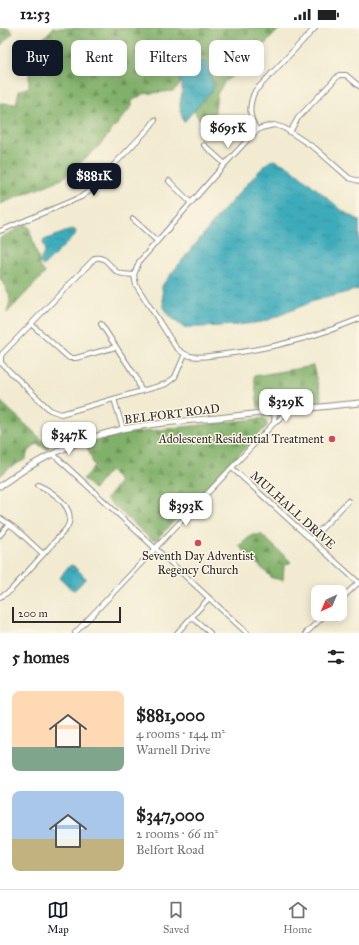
<!DOCTYPE html>
<meta charset="utf-8">
<style>
body{margin:0;font-family:"IM FELL Great Primer",serif;background:#f2f2f2;color:#202124;height:100vh;display:flex;flex-direction:column;font-size:15px;white-space:nowrap}
*{box-sizing:border-box;margin:0}
p{font-size:13px;color:#757577}
.icon{flex:none;width:22px;height:22px;fill:none;stroke:currentColor;stroke-width:2;stroke-linecap:round;stroke-linejoin:round}
.map{position:relative;height:605px;overflow:hidden}
.side{display:flex;flex-direction:column;background:#fff;flex:1}
.side>*{flex:none}
.hud{position:absolute;left:12px;top:12px;width:335px;height:36px;display:flex;gap:8px}
.needle{width:26px;rotate:224deg}
.tools{position:absolute;left:311px;top:557px;display:grid;gap:8px}
.tools a{display:grid;place-items:center;width:36px;height:36px;border-radius:8px;background:#fff;box-shadow:0 2px 10px #0003;font-size:20px}
.scale{position:absolute;left:12px;bottom:10px;width:109px;box-sizing:border-box;padding-left:4px;border:2px solid #2b2b2b;border-top:0;font-size:11px;line-height:14px;white-space:nowrap;color:#2b2b2b;-webkit-text-stroke:3px #fcf5e5;paint-order:stroke}
.price{position:absolute;translate:-50% -34px;padding:0 9px;border-radius:8px;background:#fff;color:#222;font-size:13px;line-height:26px;filter:drop-shadow(0 1px 2px #0008)}
.price::after{content:'';position:absolute;left:50%;top:24px;width:12px;height:9px;margin-left:-6px;background:inherit;clip-path:polygon(0 0,100% 0,50% 100%)}
.price.active{background:#111827;color:#fff}
ul{padding:0;list-style:none}
li{display:flex;align-items:center;gap:12px;height:100px;padding:0 12px}
li span{display:grid;place-items:center;flex:none;width:112px;height:80px;border-radius:8px;color:#555}
li>.icon{margin-inline-start:auto}
span .icon{width:48px;height:48px;fill:#fffc;stroke-width:1}
li b{font-size:17px}
h2{display:flex;justify-content:space-between;align-items:center;height:48px;padding:0 12px;font-size:17px}
.tag{padding:0 14px;border-radius:8px;background:#fff;box-shadow:0 2px 10px #0003;font-size:14px;line-height:36px}
.tag.active{background:#111827;color:#fff}
.status{display:flex;justify-content:space-between;align-items:center;height:28px;padding:0 20px;background:#fff;direction:ltr}
.status svg{height:11px;fill:currentColor}
.menu{display:flex;justify-content:space-around;align-items:center;height:56px;border-top:1px solid #e0e0e0;background:#fff;font-size:11px;color:#757577}
.menu a{display:grid;justify-items:center;gap:2px}
.menu .active{color:#111827}
.map>svg:first-child{display:block}
</style>
<div class="status"><b>12:53</b><svg viewBox="0 0 49 12"><path d="M0 12V9h3v3zM5 12V6h3v6zM10 12V3h3v9zM15 12V0h3v12zM26 1h20v11H26zM47 4h2v5h-2z"/></svg></div>
<div class="map">
<svg width="359" height="605" viewBox="0 0 359 605">
<defs>
<pattern id="forest-firs" width="22" height="20" patternUnits="userSpaceOnUse"><rect width="22" height="20" fill="#80b069"/><path d="M5 1l3.5 6h-7zM16 11l3.5 6h-7z" fill="#698f57"/></pattern>
<pattern id="water-ripples" width="26" height="14" patternUnits="userSpaceOnUse"><rect width="26" height="14" fill="#3cabba"/><path d="M2 4q2-2 4 0t4 0M15 11q2-2 4 0t4 0" fill="none" stroke="#338b97"/></pattern>
</defs>
<rect width="100%" height="100%" fill="#fcf5e5"/>
<filter id="ink" filterUnits="userSpaceOnUse"><feTurbulence type="fractalNoise" baseFrequency=".025" numOctaves="2"/><feDisplacementMap in="SourceGraphic" scale="8" xChannelSelector="R" yChannelSelector="G"/><feConvolveMatrix kernelMatrix="1 2 1 2 8 2 1 2 1" color-interpolation-filters="sRGB"/></filter>
<filter id="wash" filterUnits="userSpaceOnUse"><feTurbulence type="fractalNoise" baseFrequency=".012" numOctaves="4" result="noise"/><feDisplacementMap in="SourceGraphic" scale="16" xChannelSelector="R" yChannelSelector="G"/><feGaussianBlur stdDeviation="0.9" result="paint"/><feColorMatrix in="noise" values="0 0 0 0 0 0 0 0 0 0 0 0 0 0 0 0 0 1.4 0 .05"/><feComposite in="paint" operator="in"/></filter>
<g filter="url(#wash)">
<rect width="100%" height="100%" fill="#f2ebd2"/>
<g fill="url(#forest-firs)" stroke="#566e4a">
<polygon points="0,0 9,0 13,5 0,18"/>
<path d="M 53,0 L 280,0 L 238,45 L 225,53 L 217,66 L 214,90 L 199,91 L 194,83 L 214,60 L 179,47 L 180,57 L 173,63 L 143,66 L 132,73 L 132,78 L 97,120 L 62,151 L 0,176 L 0,75 L 16,76 L 19,63 L 29,59 L 29,43 L 33,38 C 30,23 43,10 53,0 Z"/>
<polygon points="25,197 29,199 39,233 38,236 45,245 7,285 10,273 9,266 0,250 0,210"/>
<polygon points="313,338 322,373 258,380 254,348"/>
<polygon points="0,373 50,419 46,421 37,416 27,425 26,431 9,440 0,448"/>
<polygon points="264,390 267,395 267,398 156,512 151,511 106,471 120,454 109,443 94,461 83,451 94,438 86,416 122,406"/>
<polygon points="252,507 262,507 291,534 284,538 283,552 272,550 239,518"/>
</g>
<g fill="url(#water-ripples)" stroke="#346b72">
<path d="M 197,32 L 207,35 L 214,60 L 184,94 L 183,93 C 182,87 180,82 180,76 C 180,71 183,66 182,60 C 179,45 178,35 197,32 Z"/>
<polygon points="274,132 290,139 343,183 359,192 359,261 314,273 273,290 262,294 238,297 184,300 170,289 165,283 163,273 162,258 166,252 221,185 259,143 270,133"/>
<polygon points="73,201 76,203 75,207 44,238 39,235 45,223 43,215 44,212"/>
<polygon points="71,537 74,538 86,550 75,562 71,561 60,550 66,541"/>
</g>
</g>
<g filter="url(#ink)">
<g fill="none" stroke-linecap="round" stroke-linejoin="round">
<defs>
<g id="minor">
<path d="M 257,102 C 249,89 248,78 255,63 L 315,0"/>
<polyline points="290,104 298,90 339,47 346,47 359,58"/>
<polyline points="204,117 225,136"/>
<polyline points="169,153 190,174"/>
<path d="M 359,153 L 349,150 L 316,121 L 284,100 L 274,97 L 261,100 L 254,105 L 225,136 L 139,234 L 134,247 L 136,257 L 175,318 C 179,323 184,326 190,328 C 199,330 209,328 217,327 C 266,322 314,310 359,291"/>
<polyline points="133,191 157,213"/>
<polyline points="0,203 81,169 88,164 150,99 155,92"/>
<path d="M 134,247 C 128,246 122,247 117,244 C 109,238 106,228 95,230 L 2,326 L 1,329 L 1,335 L 50,382 L 61,386 L 166,356 L 175,349 L 185,326"/>
<polyline points="31,296 69,330 76,330 116,319"/>
<polyline points="101,296 136,349 141,363"/>
<polyline points="114,371 123,401"/>
<polyline points="274,395 278,393 288,382"/>
<polyline points="53,426 247,605"/>
<polyline points="232,440 359,555"/>
<polyline points="0,490 16,501 43,526"/>
<polyline points="0,507 9,496"/>
<polyline points="311,512 348,473"/>
<path d="M 0,569 L 10,563 L 66,501 C 79,482 54,464 38,457"/>
<polyline points="340,572 359,554"/>
<polyline points="192,589 210,605"/>
<polyline points="75,605 274,395 275,383"/>
<polyline points="177,605 209,570"/>
<polyline points="306,605 326,586"/>
</g>
<path id="tertiary" d="M 0,458 C 37,431 78,411 123,401 C 154,395 186,393 217,390 C 264,384 312,380 359,375"/>
</defs>
<use href="#minor" stroke="#8e8b7e" stroke-width="6"/>
<use href="#tertiary" stroke="#8e8b7e" stroke-width="7"/>
<use href="#minor" stroke="#fff" stroke-width="4"/>
<use href="#tertiary" stroke="#fff" stroke-width="5"/>
</g>
</g>
<g fill="#d1495b" stroke="#fcf5e5" stroke-width="1.5">
<circle cx="332" cy="411" r="4"/>
<circle cx="198" cy="515" r="4"/>
</g>
<g text-anchor="middle" stroke-width="3" stroke-linejoin="round" paint-order="stroke">
<g font-size="12" fill="#2b2b2b" stroke="#fcf5e5">
<text transform="translate(172 386) rotate(-7)" y="4">BELFORT ROAD</text>
<text transform="translate(293 482) rotate(42)" y="4">MULHALL DRIVE</text>
</g>
<g font-size="12" fill="#2b2b2b" stroke="#fcf5e5" text-anchor="end">
<text x="324" y="415">Adolescent Residential Treatment</text>
<text x="198" y="532" text-anchor="middle">Seventh Day Adventist<tspan x="198" dy="14">Regency Church</tspan></text>
</g>
</g>
</svg>
<div class="tools">
<a><svg class="needle" viewBox="-14 -14 28 28"><path d="M0-13l5 13h-10z" fill="#e53935"/><path d="M0 13l5-13h-10z" fill="#757577"/></svg></a>
</div>
<div class="scale">200 m</div>
<b class="price" style="left:228px;top:121px">$695K</b>
<b class="price active" style="left:94px;top:169px">$881K</b>
<b class="price" style="left:286px;top:395px">$329K</b>
<b class="price" style="left:69px;top:428px">$347K</b>
<b class="price" style="left:186px;top:499px">$393K</b>
<div class="hud">
<a class="tag active">Buy</a>
<a class="tag">Rent</a>
<a class="tag">Filters</a>
<a class="tag">New</a>
</div>
</div>
<section class="side">
<h2>5 homes<svg class="icon" aria-label="filters" viewBox="0 0 24 24"><path d="M4 7h16M4 17h16"/><circle cx="9" cy="7" r="2"/><circle cx="15" cy="17" r="2"/></svg></h2>
<ul>
<li><span style="background:linear-gradient(#ffd9b3 70%,#7fa58c 0)"><svg class="icon" aria-label="home" viewBox="0 0 24 24"><path d="M3 11l9-7 9 7M6 9v11h12V9"/></svg></span><div><b>$881,000</b><p>4 rooms · 144 m²</p><p>Warnell Drive</p></div></li>
<li><span style="background:linear-gradient(#a9c7e8 60%,#c2b280 0)"><svg class="icon" aria-label="home" viewBox="0 0 24 24"><path d="M3 11l9-7 9 7M6 9v11h12V9"/></svg></span><div><b>$347,000</b><p>2 rooms · 66 m²</p><p>Belfort Road</p></div></li>
</ul>
</section>
<nav class="menu">
<a class="active"><svg class="icon" aria-label="map" viewBox="0 0 24 24"><path d="M3 6l6-2 6 2 6-2v14l-6 2-6-2-6 2zM9 4v14M15 6v14"/></svg>Map</a>
<a><svg class="icon" aria-label="saved" viewBox="0 0 24 24"><path d="M7 4h10v16l-5-4-5 4z"/></svg>Saved</a>
<a><svg class="icon" aria-label="home" viewBox="0 0 24 24"><path d="M3 11l9-7 9 7M6 9v11h12V9"/></svg>Home</a>
</nav>
